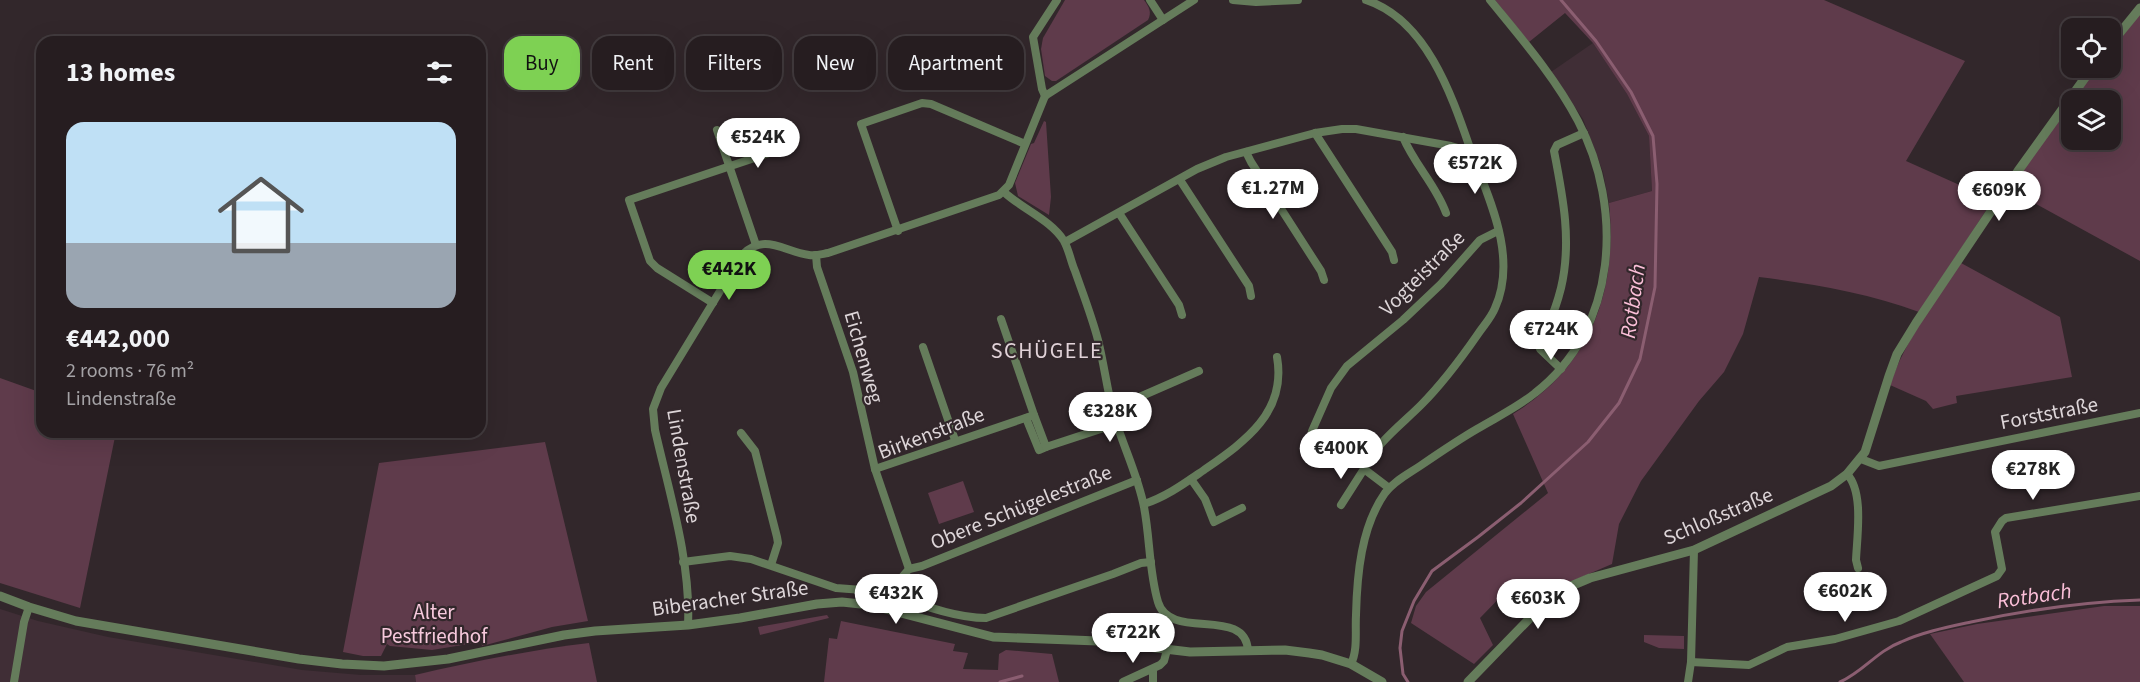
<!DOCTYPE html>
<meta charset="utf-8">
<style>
body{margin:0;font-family:"Source Sans 3",sans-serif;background:#322a2d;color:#f1f3f6;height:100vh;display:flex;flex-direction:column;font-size:22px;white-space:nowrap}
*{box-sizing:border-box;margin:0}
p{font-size:20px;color:#a4a2a5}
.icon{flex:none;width:33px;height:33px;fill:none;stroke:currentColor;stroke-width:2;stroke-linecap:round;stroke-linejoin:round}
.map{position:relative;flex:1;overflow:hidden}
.drawer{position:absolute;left:36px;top:36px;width:450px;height:402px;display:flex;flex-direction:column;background:#261d20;border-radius:18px;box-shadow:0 6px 24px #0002,0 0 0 2px #423b3e}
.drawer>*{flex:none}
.banner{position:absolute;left:504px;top:36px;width:570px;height:54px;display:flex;gap:12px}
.fabs{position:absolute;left:2061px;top:18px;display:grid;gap:12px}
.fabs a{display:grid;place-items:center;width:60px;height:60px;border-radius:12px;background:#261d20;box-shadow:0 6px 24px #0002,0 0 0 2px #423b3e;font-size:30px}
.price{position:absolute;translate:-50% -51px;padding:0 14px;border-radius:21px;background:#fff;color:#222;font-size:20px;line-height:39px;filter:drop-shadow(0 2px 3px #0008)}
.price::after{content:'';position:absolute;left:50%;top:36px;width:18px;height:14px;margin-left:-9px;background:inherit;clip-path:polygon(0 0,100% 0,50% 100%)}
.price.current{background:#7ed153;color:#111}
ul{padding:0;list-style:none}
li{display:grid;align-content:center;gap:12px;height:318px;padding:0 30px}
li+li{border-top:2px solid #423b3e}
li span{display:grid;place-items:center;height:186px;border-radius:18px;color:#555}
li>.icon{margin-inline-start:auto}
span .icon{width:108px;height:108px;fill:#fffc;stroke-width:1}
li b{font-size:26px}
h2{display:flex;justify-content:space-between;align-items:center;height:72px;padding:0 30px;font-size:26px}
.pill{padding:0 21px;border-radius:18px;background:#261d20;box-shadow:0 6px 24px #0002,0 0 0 2px #423b3e;font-size:21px;line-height:54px}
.pill.current{background:#7ed153;color:#111}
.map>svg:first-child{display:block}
</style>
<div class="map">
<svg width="2140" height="682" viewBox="0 0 2140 682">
<rect width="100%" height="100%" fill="#32272b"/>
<g fill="#402e36">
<polygon points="1593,43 1627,94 1649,136 1652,191 1609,203 1603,172 1583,119 1551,72"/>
<polygon points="0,609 38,621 108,637 302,670 361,675 415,675 416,682 0,682"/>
</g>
<g fill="#5f3b4b">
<path d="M 1065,0 L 1144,0 C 1149,7 1152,12 1148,20 L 1056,81 L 1052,81 L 1045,76 L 1041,49 L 1043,38 Z"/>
<path d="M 1495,0 L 1824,0 L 1965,61 L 1906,161 L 1993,200 L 1919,312 C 1867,293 1814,284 1759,277 L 1743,334 L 1724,372 L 1699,401 L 1641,481 L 1619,524 L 1612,564 L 1570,582 L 1541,602 L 1534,596 L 1527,597 L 1512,585 L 1480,618 L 1493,645 L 1474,664 L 1411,623 L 1416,606 L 1426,592 L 1548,493 L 1513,414 C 1591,366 1618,291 1609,203 L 1652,191 L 1649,136 L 1627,94 L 1593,43 L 1565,13 L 1529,42 Z"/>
<polygon points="2140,14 2140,261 2009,189 2072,101 2072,140 2110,140 2110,100 2072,100 2097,68 2110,68 2111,51"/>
<polygon points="1044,121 1046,122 1051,197 1049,215 1018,196 1015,183 1031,144 1034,143"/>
<path d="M 1961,263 L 2060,317 L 2072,377 L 1956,396 L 1957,403 L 1933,409 L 1926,401 L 1890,385 C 1905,340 1935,302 1961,263 Z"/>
<polygon points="0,378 42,393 42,432 116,432 80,608 0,583"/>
<polygon points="545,442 588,621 552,627 482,646 481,642 432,650 390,646 387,644 381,656 363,656 343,652 379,463"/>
<polygon points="963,481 974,512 939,524 928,493"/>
<polygon points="2104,606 2140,606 2140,682 1964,682 1930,634 1977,624"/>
<polygon points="827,615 829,618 760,635 758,627"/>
<polygon points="841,621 955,644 953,651 968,653 963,669 998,670 999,654 1006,650 1052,654 1059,682 824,682 829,638 837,639"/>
<polygon points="1644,635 1684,636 1684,649 1659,648 1644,642"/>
<path d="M 589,643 L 597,682 L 416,682 L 415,675 C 472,662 530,650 589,643 Z"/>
</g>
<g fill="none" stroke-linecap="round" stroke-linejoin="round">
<g stroke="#8b5e71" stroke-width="3">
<polyline points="1000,682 1022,676"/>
<polyline points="1408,682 1403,674 1400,648 1402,631 1414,601 1432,571 1478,537 1521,503 1588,442 1619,403 1640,359 1655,287 1657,184 1653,136 1631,92 1596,41 1561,0"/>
<path d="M 1840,682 C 1863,672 1877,651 1901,642 C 1923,632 1948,627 1971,622 C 2027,610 2083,602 2140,600"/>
</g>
<g stroke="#657c5b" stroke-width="8">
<polyline points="1150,0 1163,20"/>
<polyline points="1233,0 1256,2 1298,0"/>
<path d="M 1366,0 C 1427,20 1452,96 1471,151 C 1489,199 1518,257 1495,308 C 1491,318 1484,325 1478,334 C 1460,360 1443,383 1421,405 C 1401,425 1376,443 1364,469 L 1389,488"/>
<polyline points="1045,96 1042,89 1033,37 1057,0"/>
<polyline points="717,130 756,245"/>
<polyline points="1315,133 1392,252 1394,260"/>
<path d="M 1403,137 C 1414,164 1436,185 1446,213"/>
<polyline points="1246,152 1251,162 1321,271 1324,280"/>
<polyline points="1180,180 1249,286 1251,296"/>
<path d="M 1004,192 C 1022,209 1051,220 1064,241 C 1069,250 1071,262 1075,271 C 1083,294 1092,317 1098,340 C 1104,364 1107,389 1113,412 C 1122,444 1138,475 1144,507 C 1150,538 1149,572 1158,602 C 1170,642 1246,605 1248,651"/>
<polyline points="1119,213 1179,305 1182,315"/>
<polyline points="898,231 861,124 922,103 931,104 1025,144"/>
<polyline points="1065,242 1197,169 1226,157 1315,133 1342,129 1356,129 1451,146 1472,152"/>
<polyline points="816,255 817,267 853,372 875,469"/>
<polyline points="713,303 657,268 650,261 629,200 781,149"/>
<polyline points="1001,319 1034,415"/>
<polyline points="923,347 955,440"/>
<path d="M 1561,369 L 1540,349 C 1541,340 1546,332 1549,323 C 1554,312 1558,300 1561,288 C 1572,242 1563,197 1554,151 L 1557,145 L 1584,133"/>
<polyline points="1112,409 1199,371"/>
<polyline points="1026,418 1039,450 1046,447"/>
<polyline points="1312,431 1331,388 1347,366 1403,320 1441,284 1480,240 1498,231"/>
<polyline points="741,433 755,451 777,537 778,543 771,565"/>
<polyline points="1861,459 1879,466 2140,413"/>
<path d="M 1847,474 C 1864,492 1857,536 1856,560 L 1858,568"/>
<polyline points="1191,479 1205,499 1214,522 1242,508"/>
<path d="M 1144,504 C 1166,497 1185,483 1204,470 C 1244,442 1287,413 1277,357"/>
<polyline points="1341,505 1364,469"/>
<polyline points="683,562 730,556 751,559 836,588 889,592 909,569 922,566 1137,480"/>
<polyline points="909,569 875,469 1034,415 1046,447 1116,424"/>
<path d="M 889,592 C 917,604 955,618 986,618 L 1113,574 L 1141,563 L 1151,562"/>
<path d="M 688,625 C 691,561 669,492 655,430 L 653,409 L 661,388 L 742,255 C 765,232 784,252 809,255 C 816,256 822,254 828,253 L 999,195 L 1009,185 L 1045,96 L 1194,0"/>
<polyline points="1691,662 1749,665 1787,647 1835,639 1899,621 1997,576 2002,569 1995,532 2002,521 2006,518 2140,496"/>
<path d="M 1351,664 C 1358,650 1355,631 1356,615 C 1357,575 1361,527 1385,493 C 1394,481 1408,474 1420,466 C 1439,453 1458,440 1477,429 C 1497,417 1518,407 1535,393 C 1618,329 1624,208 1578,121 C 1555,77 1521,38 1490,0"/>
<polyline points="1153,669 1153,682"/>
<polyline points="14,682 24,622 29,607"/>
<polyline points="1123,682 1160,665 1164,661 1167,650"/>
<polyline points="1688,682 1691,662 1694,550"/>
</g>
<g stroke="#657c5b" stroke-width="9">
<polyline points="2110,45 2140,8"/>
<polyline points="0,596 29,607 76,621 299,659 342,664 384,666 448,659 564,635 595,631 688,625 740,618 817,604 842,602 870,605 993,637 1098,641 1190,652 1285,650 1309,653 1322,655 1351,664 1382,682"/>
<polyline points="1468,682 1530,618 1555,596 1571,586 1590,578 1694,550 1831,486 1847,474 1865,452 1889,376 1897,354 1916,323 2018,171 2092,68"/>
</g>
</g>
<g text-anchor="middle" stroke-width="4.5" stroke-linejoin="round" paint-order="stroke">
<g font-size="21" fill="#ddd5d8" stroke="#32272b">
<text transform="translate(1422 273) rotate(-45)" y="7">Vogteistraße</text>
<text transform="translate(864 357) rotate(74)" y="7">Eichenweg</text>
<text transform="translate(2049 413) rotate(-11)" y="7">Forststraße</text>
<text transform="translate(931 433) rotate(-21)" y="7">Birkenstraße</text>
<text transform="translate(684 466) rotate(80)" y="7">Lindenstraße</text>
<text transform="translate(1021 507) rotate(-22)" y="7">Obere Schügelestraße</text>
<text transform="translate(1718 516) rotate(-23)" y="7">Schloßstraße</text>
<text transform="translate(730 598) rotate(-8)" y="7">Biberacher Straße</text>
</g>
<g font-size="21" fill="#f6c9dc" stroke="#32272b">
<text x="434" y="619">Alter<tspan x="434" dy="24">Pestfriedhof</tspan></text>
</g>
<g font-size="22" font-style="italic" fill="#fbbfd8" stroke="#32272b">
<text transform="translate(1632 301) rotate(-82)" y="8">Rotbach</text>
<text transform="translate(2034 595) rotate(-8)" y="8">Rotbach</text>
</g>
<g font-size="22" letter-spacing="1.5" fill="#e1d2d8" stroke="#32272b">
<text x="1047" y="358">SCHÜGELE</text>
</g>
</g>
</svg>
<div class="fabs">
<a><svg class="icon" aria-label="locate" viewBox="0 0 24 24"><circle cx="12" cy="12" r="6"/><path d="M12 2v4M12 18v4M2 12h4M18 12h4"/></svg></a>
<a><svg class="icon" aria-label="layers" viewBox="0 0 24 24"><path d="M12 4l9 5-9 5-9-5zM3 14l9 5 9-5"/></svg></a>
</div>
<b class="price" style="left:758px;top:169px">€524K</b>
<b class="price" style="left:1475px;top:195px">€572K</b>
<b class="price" style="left:1273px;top:220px">€1.27M</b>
<b class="price" style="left:1999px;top:222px">€609K</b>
<b class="price current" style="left:729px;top:301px">€442K</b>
<b class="price" style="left:1551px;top:361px">€724K</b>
<b class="price" style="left:1110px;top:443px">€328K</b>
<b class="price" style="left:1341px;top:480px">€400K</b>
<b class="price" style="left:2033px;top:501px">€278K</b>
<b class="price" style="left:1845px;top:623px">€602K</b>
<b class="price" style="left:896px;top:625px">€432K</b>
<b class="price" style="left:1538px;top:630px">€603K</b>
<b class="price" style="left:1133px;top:664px">€722K</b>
<div class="banner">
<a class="pill current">Buy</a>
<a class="pill">Rent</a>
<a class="pill">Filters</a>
<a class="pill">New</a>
<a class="pill">Apartment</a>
</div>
<section class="drawer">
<h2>13 homes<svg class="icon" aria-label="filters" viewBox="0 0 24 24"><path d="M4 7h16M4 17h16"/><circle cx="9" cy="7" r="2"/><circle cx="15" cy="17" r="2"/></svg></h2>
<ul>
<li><span style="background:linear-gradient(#bfe0f5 65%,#9aa5b1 0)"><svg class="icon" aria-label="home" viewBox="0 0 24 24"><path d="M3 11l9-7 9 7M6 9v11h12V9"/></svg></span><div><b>€442,000</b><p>2 rooms · 76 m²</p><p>Lindenstraße</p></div></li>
</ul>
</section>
</div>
